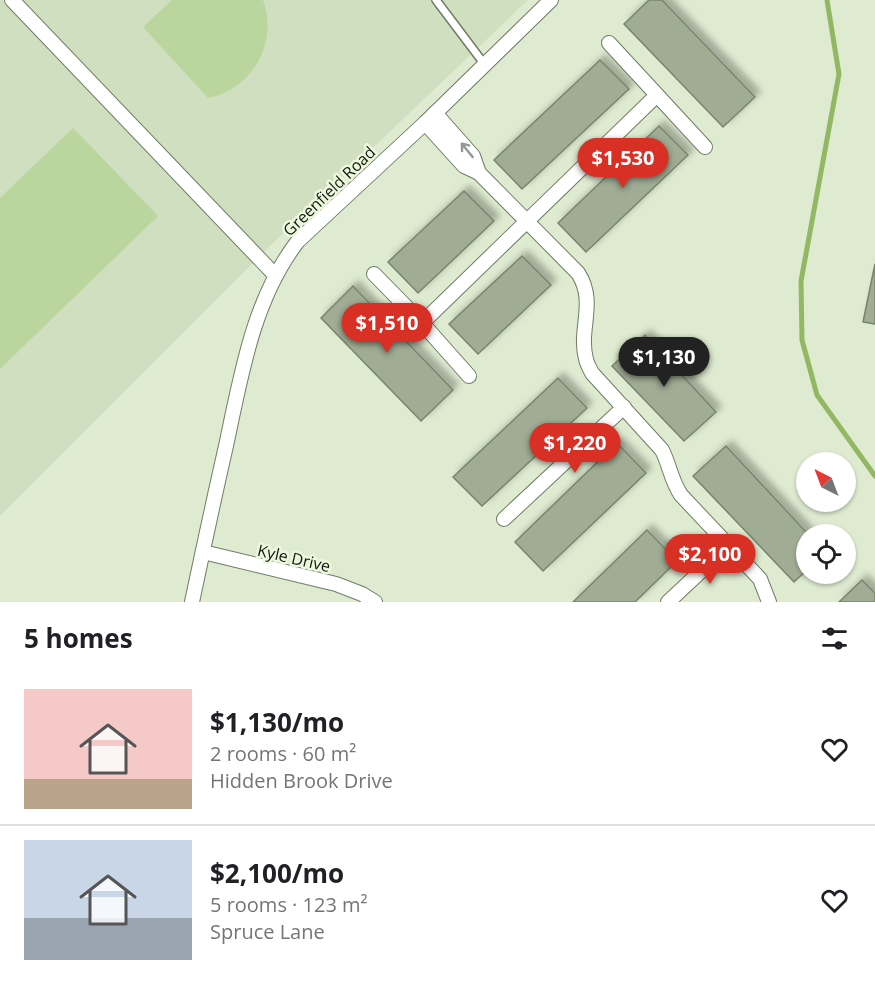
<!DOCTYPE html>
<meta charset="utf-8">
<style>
body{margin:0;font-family:"Open Sans",sans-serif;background:#f6f6f6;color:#202124;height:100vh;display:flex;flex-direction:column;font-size:22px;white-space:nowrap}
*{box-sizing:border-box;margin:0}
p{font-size:20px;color:#757577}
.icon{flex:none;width:33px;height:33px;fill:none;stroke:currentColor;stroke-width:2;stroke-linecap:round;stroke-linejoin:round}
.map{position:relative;height:602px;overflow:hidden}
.details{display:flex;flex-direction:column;background:#fff;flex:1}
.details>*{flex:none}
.needle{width:39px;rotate:318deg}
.buttons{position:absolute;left:796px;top:452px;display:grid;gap:12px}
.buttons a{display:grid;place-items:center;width:60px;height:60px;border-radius:50%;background:#fff;box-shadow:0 2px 4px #0004;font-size:30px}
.price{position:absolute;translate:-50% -51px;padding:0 14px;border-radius:21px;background:#d93025;color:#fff;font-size:20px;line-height:39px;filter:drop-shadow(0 2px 3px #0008)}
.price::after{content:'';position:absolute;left:50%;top:36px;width:18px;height:14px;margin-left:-9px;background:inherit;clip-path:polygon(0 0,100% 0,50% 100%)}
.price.active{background:#222;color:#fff}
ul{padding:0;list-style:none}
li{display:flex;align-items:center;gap:18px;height:150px;padding:0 24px}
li+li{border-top:2px solid #e0e0e0}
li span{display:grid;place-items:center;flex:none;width:168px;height:120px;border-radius:0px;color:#555}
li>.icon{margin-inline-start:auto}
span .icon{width:72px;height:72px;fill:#fffc;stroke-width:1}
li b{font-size:26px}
h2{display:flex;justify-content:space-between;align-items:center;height:72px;padding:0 24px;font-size:26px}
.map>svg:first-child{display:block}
</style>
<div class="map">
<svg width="875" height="602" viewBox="0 0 875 602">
<defs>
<filter id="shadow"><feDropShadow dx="5.5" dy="-5.5" stdDeviation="3" flood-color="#0004"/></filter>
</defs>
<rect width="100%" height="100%" fill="#deebd1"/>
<polygon fill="#cfdfbf" points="0,0 528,0 274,242 0,516"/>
<g fill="#bad59e">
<path d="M 172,0 L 263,0 C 279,43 251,90 208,98 L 143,27 Z"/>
<polygon points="73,128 158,216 0,369 0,198"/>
</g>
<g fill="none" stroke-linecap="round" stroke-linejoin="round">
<polyline stroke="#92b864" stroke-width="5" points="827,0 839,74 801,281 802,340 817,395 875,476"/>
</g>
<g fill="#a0ac94" stroke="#78846d" stroke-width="1.5" filter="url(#shadow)">
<polygon points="649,0 662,0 755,97 723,127 624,24"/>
<polygon points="600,60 629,89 522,189 494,160"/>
<polygon points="659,126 688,155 586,252 558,223"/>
<polygon points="464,191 494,221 418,293 388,262"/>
<polygon points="522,256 551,285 478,354 449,324"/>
<polygon points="875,264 875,324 863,322"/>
<polygon points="353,286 453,390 421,421 321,318"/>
<polygon points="645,335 716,412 684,441 612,366"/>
<polygon points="558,378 587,408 482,506 453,477"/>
<polygon points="617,443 646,473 543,571 515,542"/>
<polygon points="726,446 808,534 807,570 794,582 693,476"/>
<polygon points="647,530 677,561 635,602 573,602"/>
<polygon points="862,580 875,593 875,602 839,602"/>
</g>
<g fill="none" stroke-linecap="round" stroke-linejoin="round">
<defs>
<polyline id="service" points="436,0 485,65"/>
<g id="minor">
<polyline points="12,0 275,275"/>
<polyline points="609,43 705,147"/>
<polyline points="425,123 464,166 479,173 473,156 435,113"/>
<path d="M 479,173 L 578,273 C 597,302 578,329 586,359 C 587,364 590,369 592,373 L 662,450 C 670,466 671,480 681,495 L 760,579 L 769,602"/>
<polyline points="374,274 422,323 469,376"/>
<polyline points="422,323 657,95"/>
<polyline points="504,519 624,407"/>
<polyline points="203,552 336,584 362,594 375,602"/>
<path d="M 192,602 C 203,550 214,498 226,446 C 241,376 253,299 298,241 L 425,123 L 551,0"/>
<polyline points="668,602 729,545"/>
</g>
</defs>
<use href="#service" stroke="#707c65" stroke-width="10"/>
<use href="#minor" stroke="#707c65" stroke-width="16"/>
<use href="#service" stroke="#fff" stroke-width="7"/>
<use href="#minor" stroke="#fff" stroke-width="14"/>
</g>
<defs><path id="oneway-shaft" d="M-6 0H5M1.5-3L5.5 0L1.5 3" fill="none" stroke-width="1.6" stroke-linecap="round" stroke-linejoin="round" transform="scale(1.5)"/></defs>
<use stroke="#959793" href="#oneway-shaft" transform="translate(467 150) rotate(-129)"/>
<g text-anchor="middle" stroke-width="5" stroke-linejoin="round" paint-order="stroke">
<g font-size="16" fill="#14180f" stroke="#ebf8de">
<text transform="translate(329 191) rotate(-44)" y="6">Greenfield Road</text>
<text transform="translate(294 558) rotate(13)" y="6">Kyle Drive</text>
</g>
</g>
</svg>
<div class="buttons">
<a><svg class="needle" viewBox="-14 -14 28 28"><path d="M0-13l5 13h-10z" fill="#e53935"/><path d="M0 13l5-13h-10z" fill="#757577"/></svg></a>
<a><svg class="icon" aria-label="locate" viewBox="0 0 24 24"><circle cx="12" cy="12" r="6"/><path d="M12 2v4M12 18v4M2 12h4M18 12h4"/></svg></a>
</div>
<b class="price" style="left:623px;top:189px">$1,530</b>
<b class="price" style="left:387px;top:354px">$1,510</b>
<b class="price active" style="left:664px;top:388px">$1,130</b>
<b class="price" style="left:575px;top:474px">$1,220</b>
<b class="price" style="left:710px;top:585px">$2,100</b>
</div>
<section class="details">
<h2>5 homes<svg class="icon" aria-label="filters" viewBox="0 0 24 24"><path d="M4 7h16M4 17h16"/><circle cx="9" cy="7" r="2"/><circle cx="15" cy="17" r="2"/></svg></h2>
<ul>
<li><span style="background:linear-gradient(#f6c9c9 75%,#b9a48a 0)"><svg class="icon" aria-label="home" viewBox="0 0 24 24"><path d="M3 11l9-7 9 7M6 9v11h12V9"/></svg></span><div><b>$1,130/mo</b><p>2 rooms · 60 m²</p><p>Hidden Brook Drive</p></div><svg class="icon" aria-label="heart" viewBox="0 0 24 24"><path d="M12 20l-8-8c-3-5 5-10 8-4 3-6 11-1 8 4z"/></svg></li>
<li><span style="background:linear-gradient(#c9d6e8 65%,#9aa5b1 0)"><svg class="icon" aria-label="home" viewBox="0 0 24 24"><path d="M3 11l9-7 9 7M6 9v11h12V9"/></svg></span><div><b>$2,100/mo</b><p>5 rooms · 123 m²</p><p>Spruce Lane</p></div><svg class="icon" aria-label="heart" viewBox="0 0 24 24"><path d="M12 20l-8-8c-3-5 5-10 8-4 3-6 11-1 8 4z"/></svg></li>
</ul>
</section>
